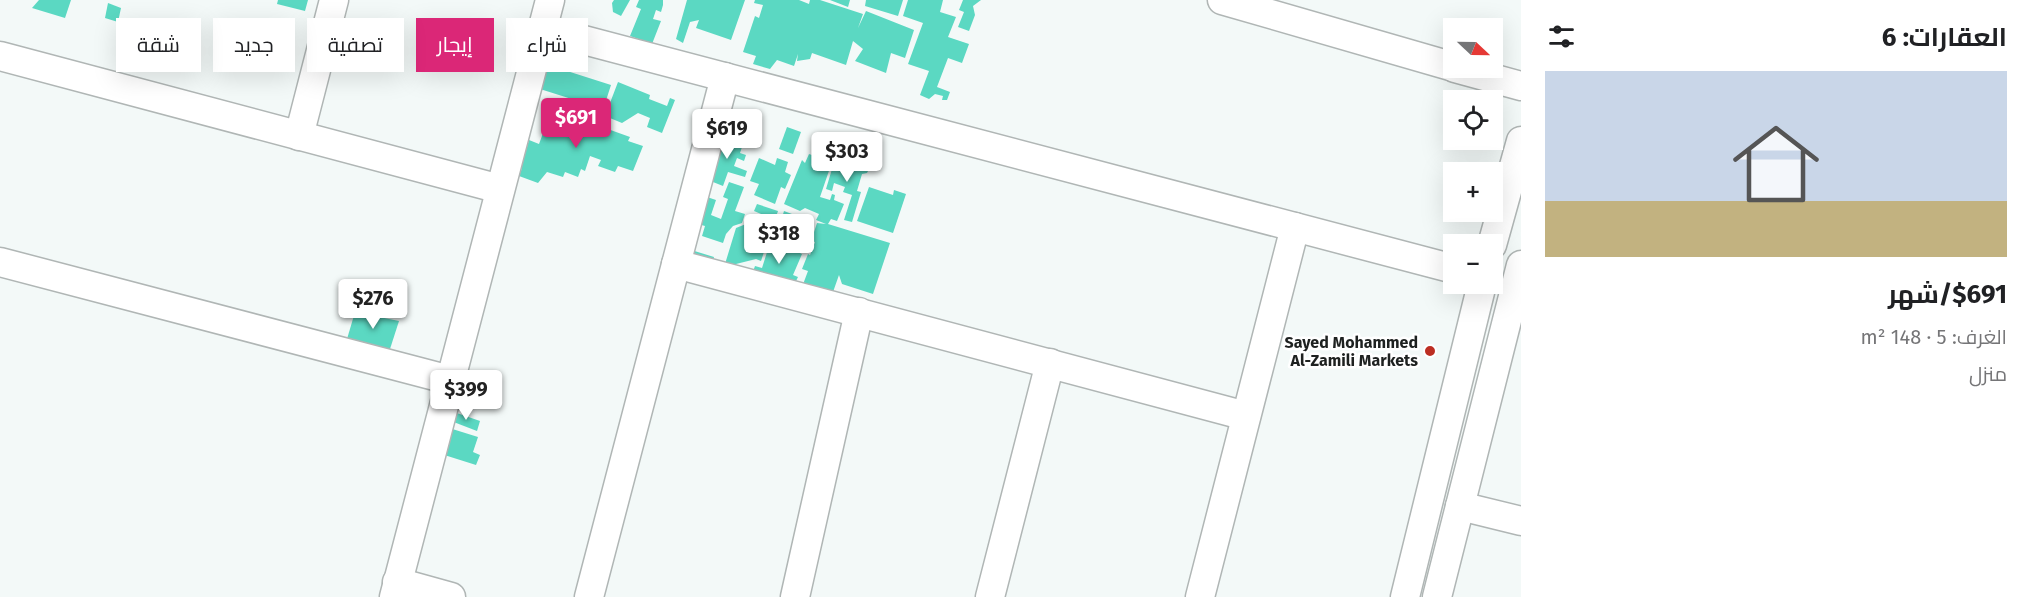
<!DOCTYPE html>
<html lang="ar">
<meta charset="utf-8">
<style>
body{margin:0;font-family:"Fira Sans",Cairo,sans-serif;background:#f6f6f6;color:#202124;direction:rtl;height:100vh;display:flex;flex-direction:column;font-size:22px;white-space:nowrap}
*{box-sizing:border-box;margin:0}
p{font-size:20px;color:#757577}
.icon{flex:none;width:33px;height:33px;fill:none;stroke:currentColor;stroke-width:2;stroke-linecap:round;stroke-linejoin:round}
.map{position:relative;flex:1;overflow:hidden;direction:ltr}
.details{display:flex;flex-direction:column;background:#fff;width:510px}
.details>*{flex:none}
.banner{position:absolute;left:18px;top:18px;width:570px;height:54px;direction:rtl;display:flex;gap:12px}
.needle{width:39px;rotate:112deg}
.controls{position:absolute;left:1443px;top:18px;display:grid;gap:12px}
.controls a{display:grid;place-items:center;width:60px;height:60px;border-radius:0px;background:#fff;box-shadow:0 6px 24px #0002;font-size:30px}
.price{position:absolute;translate:-50% -51px;padding:0 14px;border-radius:6px;background:#fff;color:#222;font-size:20px;line-height:39px;filter:drop-shadow(0 2px 3px #0008)}
.price::after{content:'';position:absolute;left:50%;top:36px;width:18px;height:14px;margin-left:-9px;background:inherit;clip-path:polygon(0 0,100% 0,50% 100%)}
.price.selected{background:#db2777;color:#fff}
ul{padding:0;list-style:none}
li{display:grid;align-content:center;gap:12px;height:318px;padding:0 24px}
li+li{border-top:2px solid #e0e0e0}
li span{display:grid;place-items:center;height:186px;border-radius:0px;color:#555}
li>.icon{margin-inline-start:auto}
span .icon{width:108px;height:108px;fill:#fffc;stroke-width:1}
li b{font-size:26px}
h2{display:flex;justify-content:space-between;align-items:center;height:72px;padding:0 24px;font-size:26px}
.chip{padding:0 21px;border-radius:0px;background:#fff;box-shadow:0 6px 24px #0002;font-size:21px;line-height:54px}
.chip.selected{background:#db2777;color:#fff}
main{display:flex;flex:1;min-height:0}
.map>svg:first-child{display:block}
</style>
<main>
<section class="details">
<h2>العقارات: 6<svg class="icon" aria-label="filters" viewBox="0 0 24 24"><path d="M4 7h16M4 17h16"/><circle cx="9" cy="7" r="2"/><circle cx="15" cy="17" r="2"/></svg></h2>
<ul>
<li><span style="background:linear-gradient(#c9d6e8 70%,#c2b280 0)"><svg class="icon" aria-label="home" viewBox="0 0 24 24"><path d="M3 11l9-7 9 7M6 9v11h12V9"/></svg></span><div><b>$691/شهر</b><p>الغرف: 5 · 148 m²</p><p>منزل</p></div></li>
</ul>
</section>
<div class="map">
<svg width="1521" height="597" viewBox="0 0 1521 597">
<rect width="100%" height="100%" fill="#f3f9f8"/>
<g fill="#5bd8c2">
<polygon points="39,0 71,0 65,18 32,8"/>
<polygon points="278,0 308,0 305,11 277,4"/>
<polygon points="614,0 630,0 621,16 613,12 612,3"/>
<polygon points="639,0 663,0 663,5 661,12 656,10 653,19 661,21 652,44 630,36 641,9 636,7"/>
<polygon points="687,0 745,0 731,40 696,28 699,20 690,22 683,43 676,39"/>
<polygon points="755,0 799,0 809,4 810,0 820,0 863,14 858,28 866,11 914,30 905,58 891,53 886,73 855,61 863,49 853,41 846,65 812,53 810,59 797,61 798,54 794,66 777,60 770,69 753,64 756,56 743,52 755,16 759,18 763,5 754,3"/>
<polygon points="830,0 850,0 848,7"/>
<polygon points="866,0 903,0 898,16 865,6"/>
<polygon points="908,0 943,0 940,12 956,17 948,37 969,44 962,63 948,58 937,87 950,92 947,100 942,100 943,96 935,94 929,99 920,95 929,71 908,64 923,23 903,16"/>
<polygon points="963,0 981,0 973,6 975,15 969,31 958,27 964,12 959,10"/>
<polygon points="108,3 121,8 118,22 105,18"/>
<polygon points="542,63 611,85 601,116 576,108 578,101 540,89"/>
<polygon points="618,82 650,95 649,99 667,106 670,98 675,100 662,133 647,127 650,118 638,113 622,123 605,116"/>
<polygon points="552,109 630,137 628,141 643,146 633,171 618,166 615,172 598,166 601,160 590,156 585,171 581,169 578,177 565,172 563,177 547,172 538,183 519,176 522,168 515,165 520,152 525,154 529,140 539,144"/>
<polygon points="787,127 801,132 793,154 779,149"/>
<polygon points="724,134 744,141 740,153 746,155 744,161 737,158 734,166 747,171 745,177 728,172 723,186 708,180"/>
<polygon points="842,139 877,149 874,157 840,148"/>
<polygon points="809,154 832,162 820,197 830,200 832,194 835,195 834,200 844,204 837,221 831,219 828,224 890,243 873,294 842,284 839,275 833,292 820,287 818,293 802,287 808,271 802,269 808,254 810,255 815,242 811,241 817,223 826,224 816,220 819,214 805,208 800,211 784,204 802,160 805,163"/>
<polygon points="759,158 775,165 777,158 788,162 785,172 791,175 785,189 781,187 775,204 754,195 759,184 750,181"/>
<polygon points="835,159 869,169 867,173 862,174 857,191 861,192 852,222 844,220 852,195 843,192 845,187 834,183 832,191 826,189"/>
<polygon points="729,182 744,187 735,211 745,214 742,223 733,226 726,234 723,243 702,236 705,226 698,224 707,197 716,200 711,215 721,219 728,199 723,197"/>
<polygon points="869,187 893,195 894,190 906,194 893,233 857,221"/>
<polygon points="757,204 778,211 775,220 754,211"/>
<polygon points="784,211 792,214 790,220 799,223 801,219 813,223 807,241 810,243 808,248 800,245 801,243 777,234"/>
<polygon points="746,224 766,231 761,244 766,246 761,261 756,259 732,265 725,264 736,228"/>
<polygon points="782,245 802,254 793,275 798,277 795,283 751,277 755,266 762,268 768,249 773,251"/>
<polygon points="688,249 714,257 711,269"/>
<polygon points="355,312 399,321 390,349 347,339"/>
<polygon points="454,412 480,421 477,431 451,421"/>
<polygon points="446,427 478,437 473,452 480,455 476,465 438,453"/>
</g>
<g fill="none" stroke-linecap="round" stroke-linejoin="round">
<defs>
<g id="minor">
<polyline points="1222,0 1454,67"/>
<polyline points="542,29 1454,269"/>
<polyline points="0,56 500,189"/>
<polyline points="1455,68 1521,86"/>
<polyline points="299,136 334,0"/>
<polyline points="1492,245 1521,141"/>
<polyline points="0,262 450,380"/>
<polyline points="676,264 1246,416"/>
<polyline points="1460,506 1521,521"/>
<polyline points="397,582 451,597"/>
<polyline points="394,597 550,0"/>
<polyline points="589,597 725,77"/>
<polyline points="795,597 859,312"/>
<polyline points="990,597 1050,363"/>
<polyline points="1200,597 1295,227"/>
<polyline points="1405,597 1482,284"/>
<polyline points="1437,597 1521,265"/>
</g>
</defs>
<use href="#minor" stroke="#b0b6b5" stroke-width="31"/>
<use href="#minor" stroke="#fff" stroke-width="28"/>
</g>
<circle fill="#bc2e22" stroke="#fff" stroke-width="2" cx="1430" cy="351" r="6"/>
<g text-anchor="middle" stroke-width="5" stroke-linejoin="round" paint-order="stroke">
<g font-size="16" font-weight="bold" fill="#1e2120" stroke="#fff" text-anchor="end">
<text x="1418" y="348">Sayed Mohammed<tspan x="1418" dy="18">Al-Zamili Markets</tspan></text>
</g>
</g>
</svg>
<div class="controls">
<a><svg class="needle" viewBox="-14 -14 28 28"><path d="M0-13l5 13h-10z" fill="#e53935"/><path d="M0 13l5-13h-10z" fill="#757577"/></svg></a>
<a><svg class="icon" aria-label="locate" viewBox="0 0 24 24"><circle cx="12" cy="12" r="6"/><path d="M12 2v4M12 18v4M2 12h4M18 12h4"/></svg></a>
<a>+</a>
<a>−</a>
</div>
<b class="price selected" style="left:576px;top:149px">$691</b>
<b class="price" style="left:727px;top:160px">$619</b>
<b class="price" style="left:847px;top:183px">$303</b>
<b class="price" style="left:779px;top:265px">$318</b>
<b class="price" style="left:373px;top:330px">$276</b>
<b class="price" style="left:466px;top:421px">$399</b>
<div class="banner">
<a class="chip">شراء</a>
<a class="chip selected">إيجار</a>
<a class="chip">تصفية</a>
<a class="chip">جديد</a>
<a class="chip">شقة</a>
</div>
</div>
</main>
